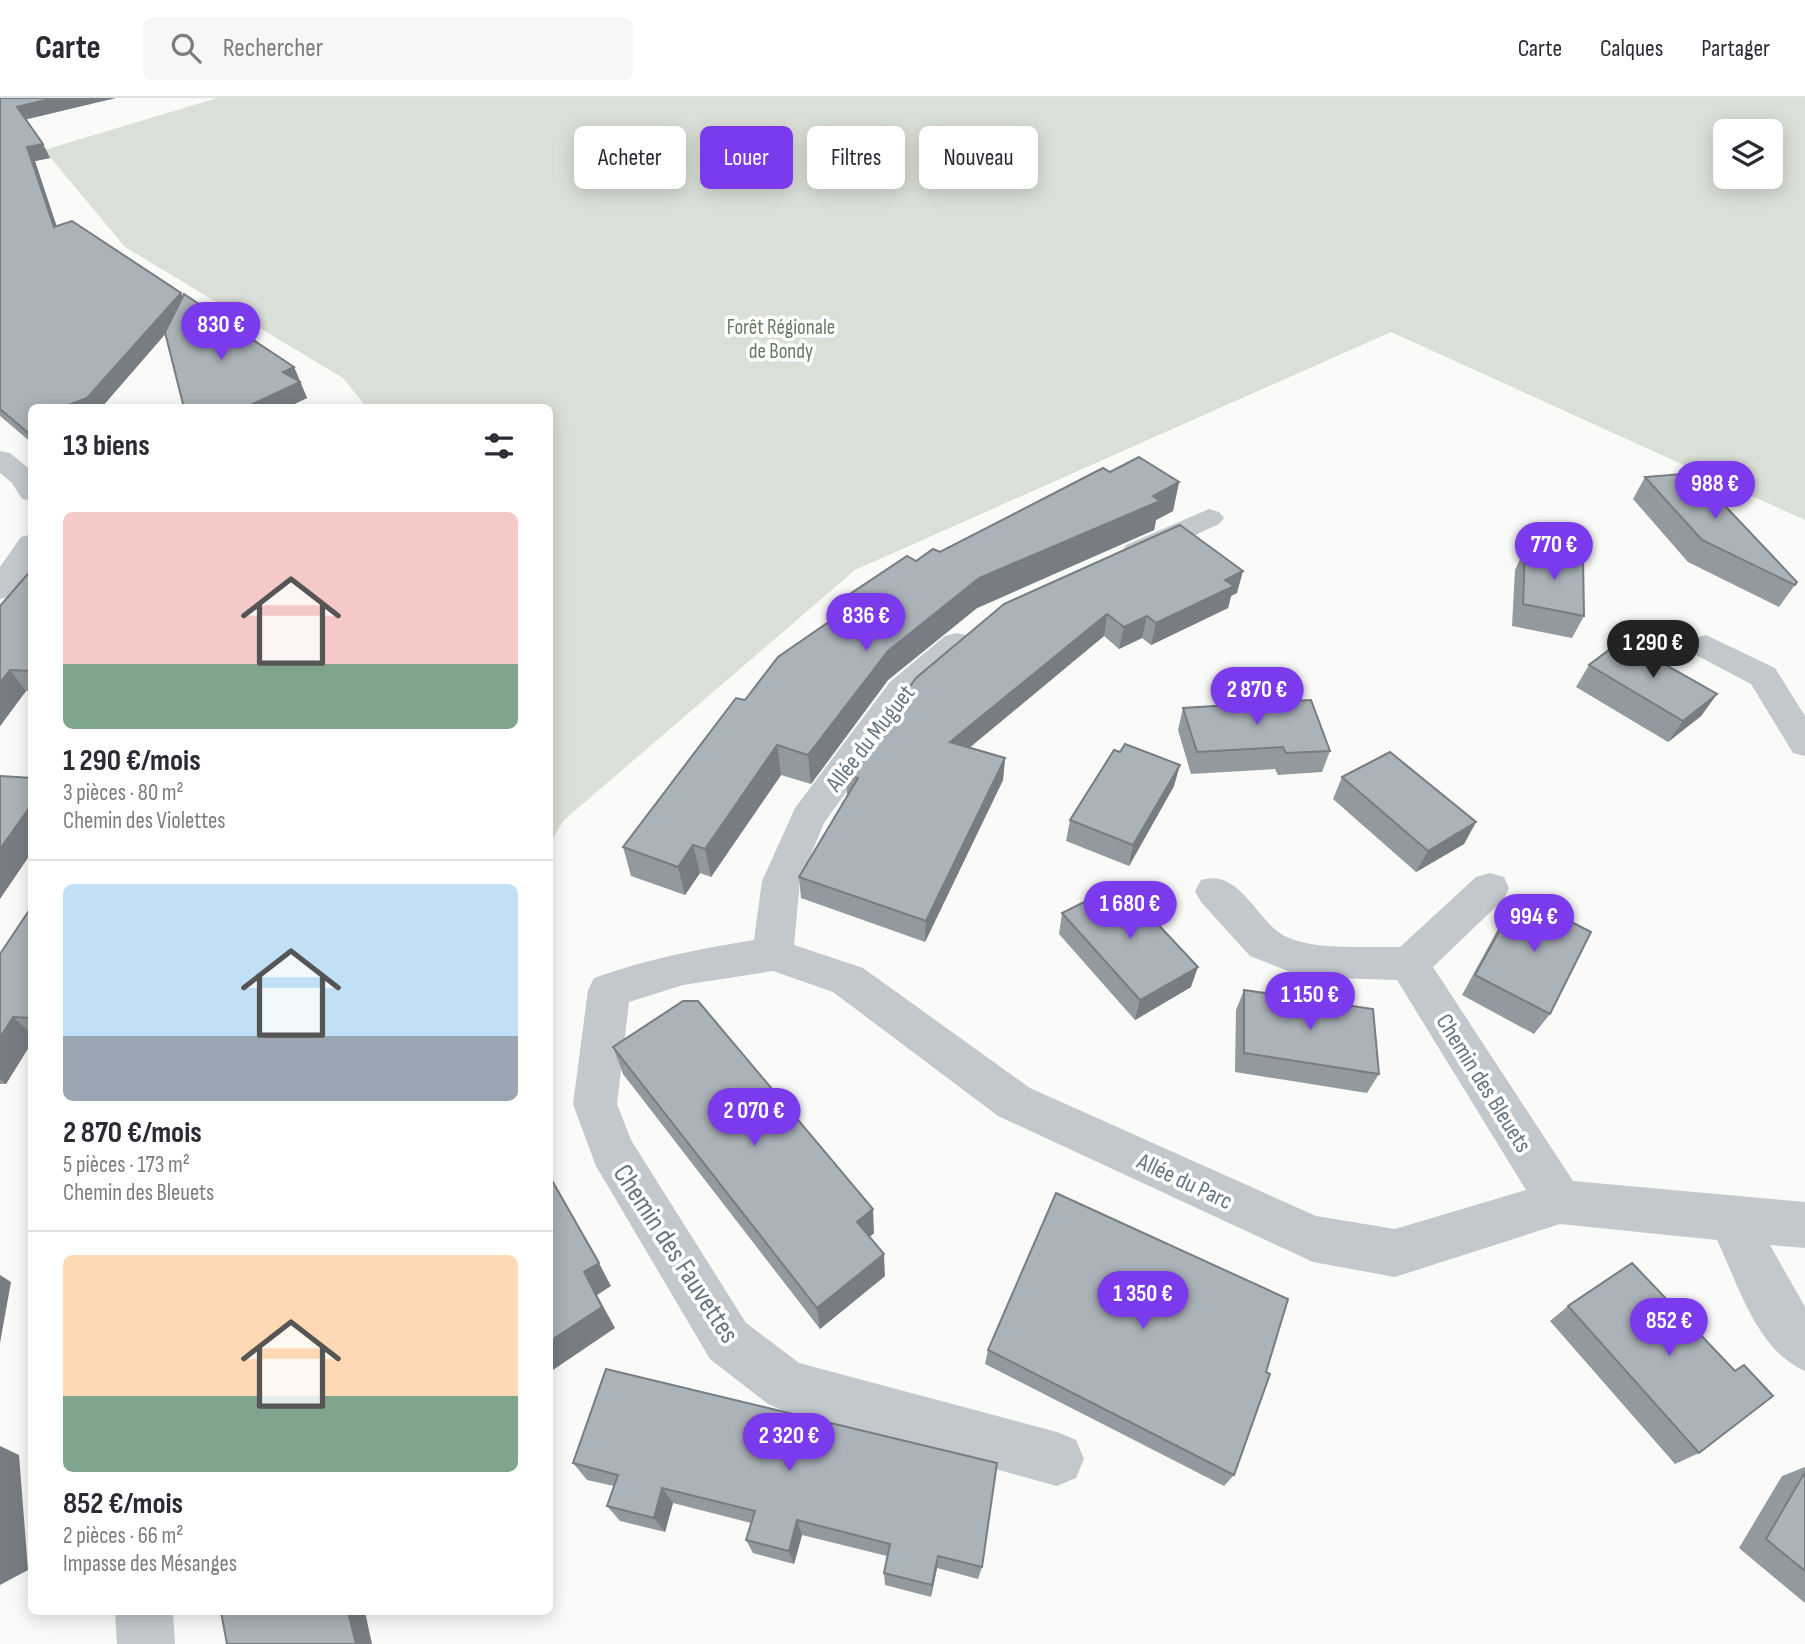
<!DOCTYPE html>
<html lang="fr">
<meta charset="utf-8">
<style>
body{margin:0;font-family:"Sofia Sans Condensed",sans-serif;background:#f7f7f7;color:#2b2b33;height:100vh;display:flex;flex-direction:column;font-size:26px;white-space:nowrap}
*{box-sizing:border-box;margin:0}
p{font-size:23px;color:#7c7c81}
.icon{flex:none;width:38px;height:38px;fill:none;stroke:currentColor;stroke-width:2;stroke-linecap:round;stroke-linejoin:round}
.map{position:relative;flex:1;overflow:hidden}
.drawer{position:absolute;left:28px;top:306px;width:525px;height:1211px;display:flex;flex-direction:column;background:#fff;border-radius:10px;box-shadow:0 4px 18px #0003}
.drawer>*{flex:none}
.guide{position:absolute;left:574px;top:28px;width:665px;height:63px;display:flex;gap:14px}
.controls{position:absolute;left:1713px;top:21px;display:grid;gap:14px}
.controls a{display:grid;place-items:center;width:70px;height:70px;border-radius:10px;background:#fff;box-shadow:0 4px 18px #0003;font-size:35px}
.price{position:absolute;translate:-50% -60px;padding:0 16px;border-radius:24px;background:#7c3aed;color:#fff;font-size:23px;line-height:46px;filter:drop-shadow(0 2px 4px #0008)}
.price::after{content:'';position:absolute;left:50%;top:42px;width:21px;height:16px;margin-left:-10px;background:inherit;clip-path:polygon(0 0,100% 0,50% 100%)}
.price.selected{background:#222;color:#fff}
ul{padding:0;list-style:none}
li{display:grid;align-content:center;gap:14px;height:371px;padding:0 35px}
li+li{border-top:2px solid #e1e1e2}
li span{display:grid;place-items:center;height:217px;border-radius:10px;color:#555}
li>.icon{margin-inline-start:auto}
span .icon{width:126px;height:126px;fill:#fffc;stroke-width:1}
li b{font-size:30px}
h2{display:flex;justify-content:space-between;align-items:center;height:84px;padding:0 35px;font-size:30px}
.pill{padding:0 24px;border-radius:10px;background:#fff;box-shadow:0 4px 18px #0003;font-size:24px;line-height:63px}
.pill.selected{background:#7c3aed;color:#fff}
header{display:flex;align-items:center;gap:42px;box-sizing:border-box;height:98px;padding:0 35px;background:#fff;border-bottom:2px solid #e1e1e2}
header strong{font-size:33px}
nav{display:flex;gap:38px;margin-inline-start:auto;font-size:24px}
.search{width:490px;height:63px;background:#f7f7f7;display:flex;align-items:center;gap:18px;box-sizing:border-box;padding:0 24px;border-radius:10px;color:#7c7c81;font-size:26px}
.map>svg:first-child{display:block}
</style>
<header>
<strong>Carte</strong>
<div class="search"><svg class="icon" aria-label="search" viewBox="0 0 24 24"><circle cx="10" cy="10" r="6"/><path d="M15 15l6 6"/></svg>Rechercher</div>
<nav><a>Carte</a><a>Calques</a><a>Partager</a></nav>
</header>
<div class="map">
<svg width="1805" height="1546" viewBox="0 0 1805 1546">
<rect width="100%" height="100%" fill="#fafaf8"/>
<path fill="#dadfd7" fill-rule="evenodd" d="M 217,0 L 1805,0 L 1805,422 L 1391,234 L 855,472 L 564,722 L 550,745 L 550,310 L 367,310 L 343,280 L 125,149 L 44,52 ZM 1726,33 L 1771,33 L 1771,79 L 1726,79 Z"/>
<g fill="none" stroke-linecap="round" stroke-linejoin="round">
<g fill="#c3c8cc" fill-rule="evenodd">
<polygon points="0,353 10,355 32,373 32,403 22,401 12,385 0,375"/>
<polygon points="1209,411 1219,414 1224,420 1219,426 1148,459 1137,462 1126,459 1122,453 1126,447"/>
<polygon points="32,436 32,468 11,498 0,501 0,469 21,439"/>
<path d="M 957,535 L 969,538 L 973,546 L 969,554 L 914,600 L 824,725 L 800,783 L 794,847 L 863,870 L 1030,990 L 1316,1118 L 1395,1131 L 1526,1092 L 1397,882 L 1303,879 L 1250,858 L 1201,804 L 1195,793 L 1201,782 C 1236,771 1253,813 1277,833 C 1302,854 1368,848 1400,849 L 1476,779 L 1490,775 L 1504,779 L 1509,790 L 1504,801 L 1433,869 L 1573,1083 L 1805,1104 L 1805,1150 L 1770,1147 L 1805,1209 L 1805,1273 C 1757,1253 1738,1186 1717,1142 L 1560,1126 L 1395,1179 L 1313,1164 L 998,1018 L 833,894 L 773,873 L 683,887 L 629,904 L 617,1006 L 631,1042 L 746,1225 L 799,1265 L 1057,1334 L 1076,1342 L 1084,1361 L 1076,1380 L 1057,1388 L 786,1314 L 768,1306 L 710,1261 L 596,1068 L 573,1006 L 588,892 L 594,880 C 647,861 699,851 754,842 L 762,783 L 795,710 L 890,584 L 945,538 Z"/>
<polygon points="1706,537 1775,570 1805,618 1805,658 1793,655 1751,586 1694,556 1690,548 1694,540"/>
<polygon points="115,1514 173,1514 175,1546 117,1546"/>
</g>
</g>
<g fill="#929a9f">
<polygon points="0,0 26,22 43,46 50,60 35,63 56,129 181,195 183,198 294,269 307,300 286,310 184,310 165,236 101,310 32,310 32,345 0,318"/>
<polygon points="1110,374 1179,384 1173,413 1156,422 1154,432 977,510 888,582 811,686 781,677 711,779 700,775 685,797 631,778 623,749 745,602 836,519 835,506 916,463 940,454"/>
<polygon points="1645,379 1797,484 1779,509 1688,464 1633,401"/>
<polygon points="1525,450 1584,518 1572,540 1512,528 1515,472"/>
<polygon points="32,471 32,593 26,593 0,628 0,508"/>
<polygon points="1237,495 1231,498 1228,510 1151,547 1142,540 1119,551 1104,538 969,649 1005,660 1003,682 925,844 801,800 799,779 847,698 846,676 1004,506"/>
<polygon points="1589,567 1717,596 1701,618 1668,644 1576,589"/>
<polygon points="1183,610 1330,653 1322,674 1278,677 1275,671 1191,676 1178,632"/>
<polygon points="1342,679 1476,724 1464,746 1416,774 1333,701"/>
<polygon points="1174,688 1129,768 1066,743 1070,722"/>
<polygon points="1519,797 1550,916 1534,936 1462,897 1505,818"/>
<polygon points="32,808 32,944 6,986 0,986 0,856"/>
<polygon points="1062,815 1191,889 1135,922 1059,836"/>
<polygon points="1244,892 1379,976 1367,995 1235,974 1236,912"/>
<polygon points="613,949 874,1135 870,1139 885,1178 820,1231 623,976"/>
<polygon points="1568,1208 1734,1273 1744,1267 1699,1355 1675,1366 1550,1223"/>
<polygon points="988,1252 1234,1377 1224,1388 985,1266"/>
<polygon points="573,1365 982,1469 978,1481 937,1470 931,1499 885,1487 884,1475 887,1458 802,1437 794,1466 753,1455 746,1442 751,1425 673,1405 665,1434 620,1423 607,1408 614,1388 587,1382"/>
<polygon points="1805,1369 1805,1505 1739,1450 1782,1378"/>
</g>
<g fill="#777d82">
<polygon points="54,0 116,0 24,22 17,9"/>
<polygon points="43,46 50,60 35,63 62,144 54,129 27,49"/>
<polygon points="181,195 188,210 101,310 74,310 71,306"/>
<polygon points="294,269 307,300 286,310 244,310 283,274"/>
<polygon points="1179,384 1173,413 1156,422 1154,432 977,510 888,582 811,686 808,657 888,553 979,480 1153,398"/>
<polygon points="1243,473 1237,495 1231,498 1228,510 1151,547 1156,525 1225,482"/>
<polygon points="1107,516 1104,538 950,666 950,644"/>
<polygon points="1147,518 1142,540 1119,551 1124,529"/>
<polygon points="10,572 26,593 0,628 0,585"/>
<polygon points="1717,596 1701,618 1668,644 1683,623"/>
<polygon points="777,647 781,677 711,779 705,751"/>
<polygon points="1005,660 1003,682 925,844 926,823"/>
<polygon points="1180,667 1174,688 1129,768 1133,747"/>
<polygon points="32,706 32,754 0,801 0,751"/>
<polygon points="1476,724 1464,746 1416,774 1428,753"/>
<polygon points="693,747 700,775 685,797 678,769"/>
<polygon points="1198,869 1191,889 1135,922 1140,902"/>
<polygon points="13,919 32,936 32,944 6,986 0,981 0,940"/>
<polygon points="873,1111 874,1135 859,1147 857,1124"/>
<polygon points="884,1156 885,1178 820,1231 817,1210"/>
<polygon points="599,1165 611,1188 597,1197 615,1230 550,1274 550,1243 584,1174"/>
<polygon points="0,1177 11,1184 0,1245"/>
<polygon points="0,1348 19,1357 28,1472 0,1487"/>
<polygon points="662,1390 673,1405 665,1434 654,1420"/>
<polygon points="797,1422 802,1437 794,1466 789,1453"/>
<polygon points="938,1458 937,1470 931,1499 932,1487"/>
<polygon points="348,1514 365,1514 372,1546 356,1546"/>
</g>
<g fill="#aab3b9" stroke="#777d82" stroke-width="2">
<polygon points="0,0 54,0 17,9 43,46 27,49 54,129 72,123 181,195 87,300 71,306 76,310 32,310 32,338 0,311"/>
<polygon points="184,196 294,269 283,274 300,284 244,310 184,310 165,234"/>
<polygon points="1139,359 1179,384 1153,398 1160,403 979,480 888,553 808,657 777,647 705,751 693,747 678,769 623,749 736,600 745,602 778,559 846,512 835,506 907,458 916,463 933,451 940,454 1103,370 1110,374"/>
<polygon points="1694,375 1797,484 1795,487 1702,442 1645,379"/>
<polygon points="1180,427 1243,473 1225,482 1234,488 1156,525 1147,518 1124,529 1107,516 950,644 1005,660 926,823 799,779 858,680 846,676 916,580 1004,506"/>
<polygon points="1525,450 1583,461 1584,518 1523,506"/>
<polygon points="32,471 32,573 10,572 0,585 0,508"/>
<polygon points="1622,542 1717,596 1683,623 1589,567"/>
<polygon points="1311,602 1330,653 1286,655 1283,649 1197,654 1183,610"/>
<polygon points="1125,646 1180,667 1133,747 1070,722 1114,652 1120,654"/>
<polygon points="1390,654 1476,724 1428,753 1342,679"/>
<polygon points="0,678 32,680 32,706 0,751"/>
<polygon points="1120,786 1198,869 1140,902 1062,815"/>
<polygon points="1519,797 1591,834 1550,916 1475,877"/>
<polygon points="32,808 32,920 13,919 0,940 0,856"/>
<polygon points="1244,892 1373,911 1379,976 1244,955"/>
<polygon points="683,903 698,903 873,1111 857,1124 884,1156 817,1210 613,949"/>
<polygon points="550,1079 599,1165 584,1174 602,1209 550,1243"/>
<polygon points="1056,1095 1288,1201 1266,1274 1270,1276 1234,1377 988,1252"/>
<polygon points="1632,1165 1735,1273 1744,1267 1773,1298 1699,1355 1568,1208"/>
<polygon points="606,1271 997,1365 982,1469 938,1458 932,1487 884,1475 890,1446 797,1422 789,1453 746,1442 755,1413 662,1390 654,1420 607,1408 618,1377 573,1365"/>
<polygon points="1805,1374 1805,1473 1766,1441"/>
<polygon points="221,1514 348,1514 356,1546 227,1546"/>
</g>
<g text-anchor="middle" stroke-width="7" stroke-linejoin="round" paint-order="stroke">
<g font-size="21" fill="#687a64" stroke="#fff">
<text x="781" y="236">Forêt Régionale<tspan x="781" dy="24">de Bondy</tspan></text>
</g>
<g font-size="24" fill="#657683" stroke="#fff">
<text transform="translate(870 640) rotate(-52)" y="8">Allée du Muguet</text>
<text transform="translate(1484 985) rotate(58)" y="8">Chemin des Bleuets</text>
<text transform="translate(1185 1083) rotate(25)" y="8">Allée du Parc</text>
</g>
<g font-size="28" fill="#657683" stroke="#fff">
<text transform="translate(677 1155) rotate(57)" y="10">Chemin des Fauvettes</text>
</g>
</g>
</svg>
<div class="controls">
<a><svg class="icon" aria-label="layers" viewBox="0 0 24 24"><path d="M12 4l9 5-9 5-9-5zM3 14l9 5 9-5"/></svg></a>
</div>
<b class="price" style="left:221px;top:264px">830 €</b>
<b class="price" style="left:1715px;top:423px">988 €</b>
<b class="price" style="left:1554px;top:484px">770 €</b>
<b class="price" style="left:866px;top:555px">836 €</b>
<b class="price selected" style="left:1653px;top:582px">1 290 €</b>
<b class="price" style="left:1257px;top:629px">2 870 €</b>
<b class="price" style="left:1130px;top:843px">1 680 €</b>
<b class="price" style="left:1534px;top:856px">994 €</b>
<b class="price" style="left:1310px;top:934px">1 150 €</b>
<b class="price" style="left:754px;top:1050px">2 070 €</b>
<b class="price" style="left:1143px;top:1233px">1 350 €</b>
<b class="price" style="left:1669px;top:1260px">852 €</b>
<b class="price" style="left:789px;top:1375px">2 320 €</b>
<div class="guide">
<a class="pill">Acheter</a>
<a class="pill selected">Louer</a>
<a class="pill">Filtres</a>
<a class="pill">Nouveau</a>
</div>
<section class="drawer">
<h2>13 biens<svg class="icon" aria-label="filters" viewBox="0 0 24 24"><path d="M4 7h16M4 17h16"/><circle cx="9" cy="7" r="2"/><circle cx="15" cy="17" r="2"/></svg></h2>
<ul>
<li><span style="background:linear-gradient(#f6c9c9 70%,#7fa58c 0)"><svg class="icon" aria-label="home" viewBox="0 0 24 24"><path d="M3 11l9-7 9 7M6 9v11h12V9"/></svg></span><div><b>1 290 €/mois</b><p>3 pièces · 80 m²</p><p>Chemin des Violettes</p></div></li>
<li><span style="background:linear-gradient(#bfe0f5 70%,#9aa5b1 0)"><svg class="icon" aria-label="home" viewBox="0 0 24 24"><path d="M3 11l9-7 9 7M6 9v11h12V9"/></svg></span><div><b>2 870 €/mois</b><p>5 pièces · 173 m²</p><p>Chemin des Bleuets</p></div></li>
<li><span style="background:linear-gradient(#ffd9b3 65%,#7fa58c 0)"><svg class="icon" aria-label="home" viewBox="0 0 24 24"><path d="M3 11l9-7 9 7M6 9v11h12V9"/></svg></span><div><b>852 €/mois</b><p>2 pièces · 66 m²</p><p>Impasse des Mésanges</p></div></li>
</ul>
</section>
</div>
